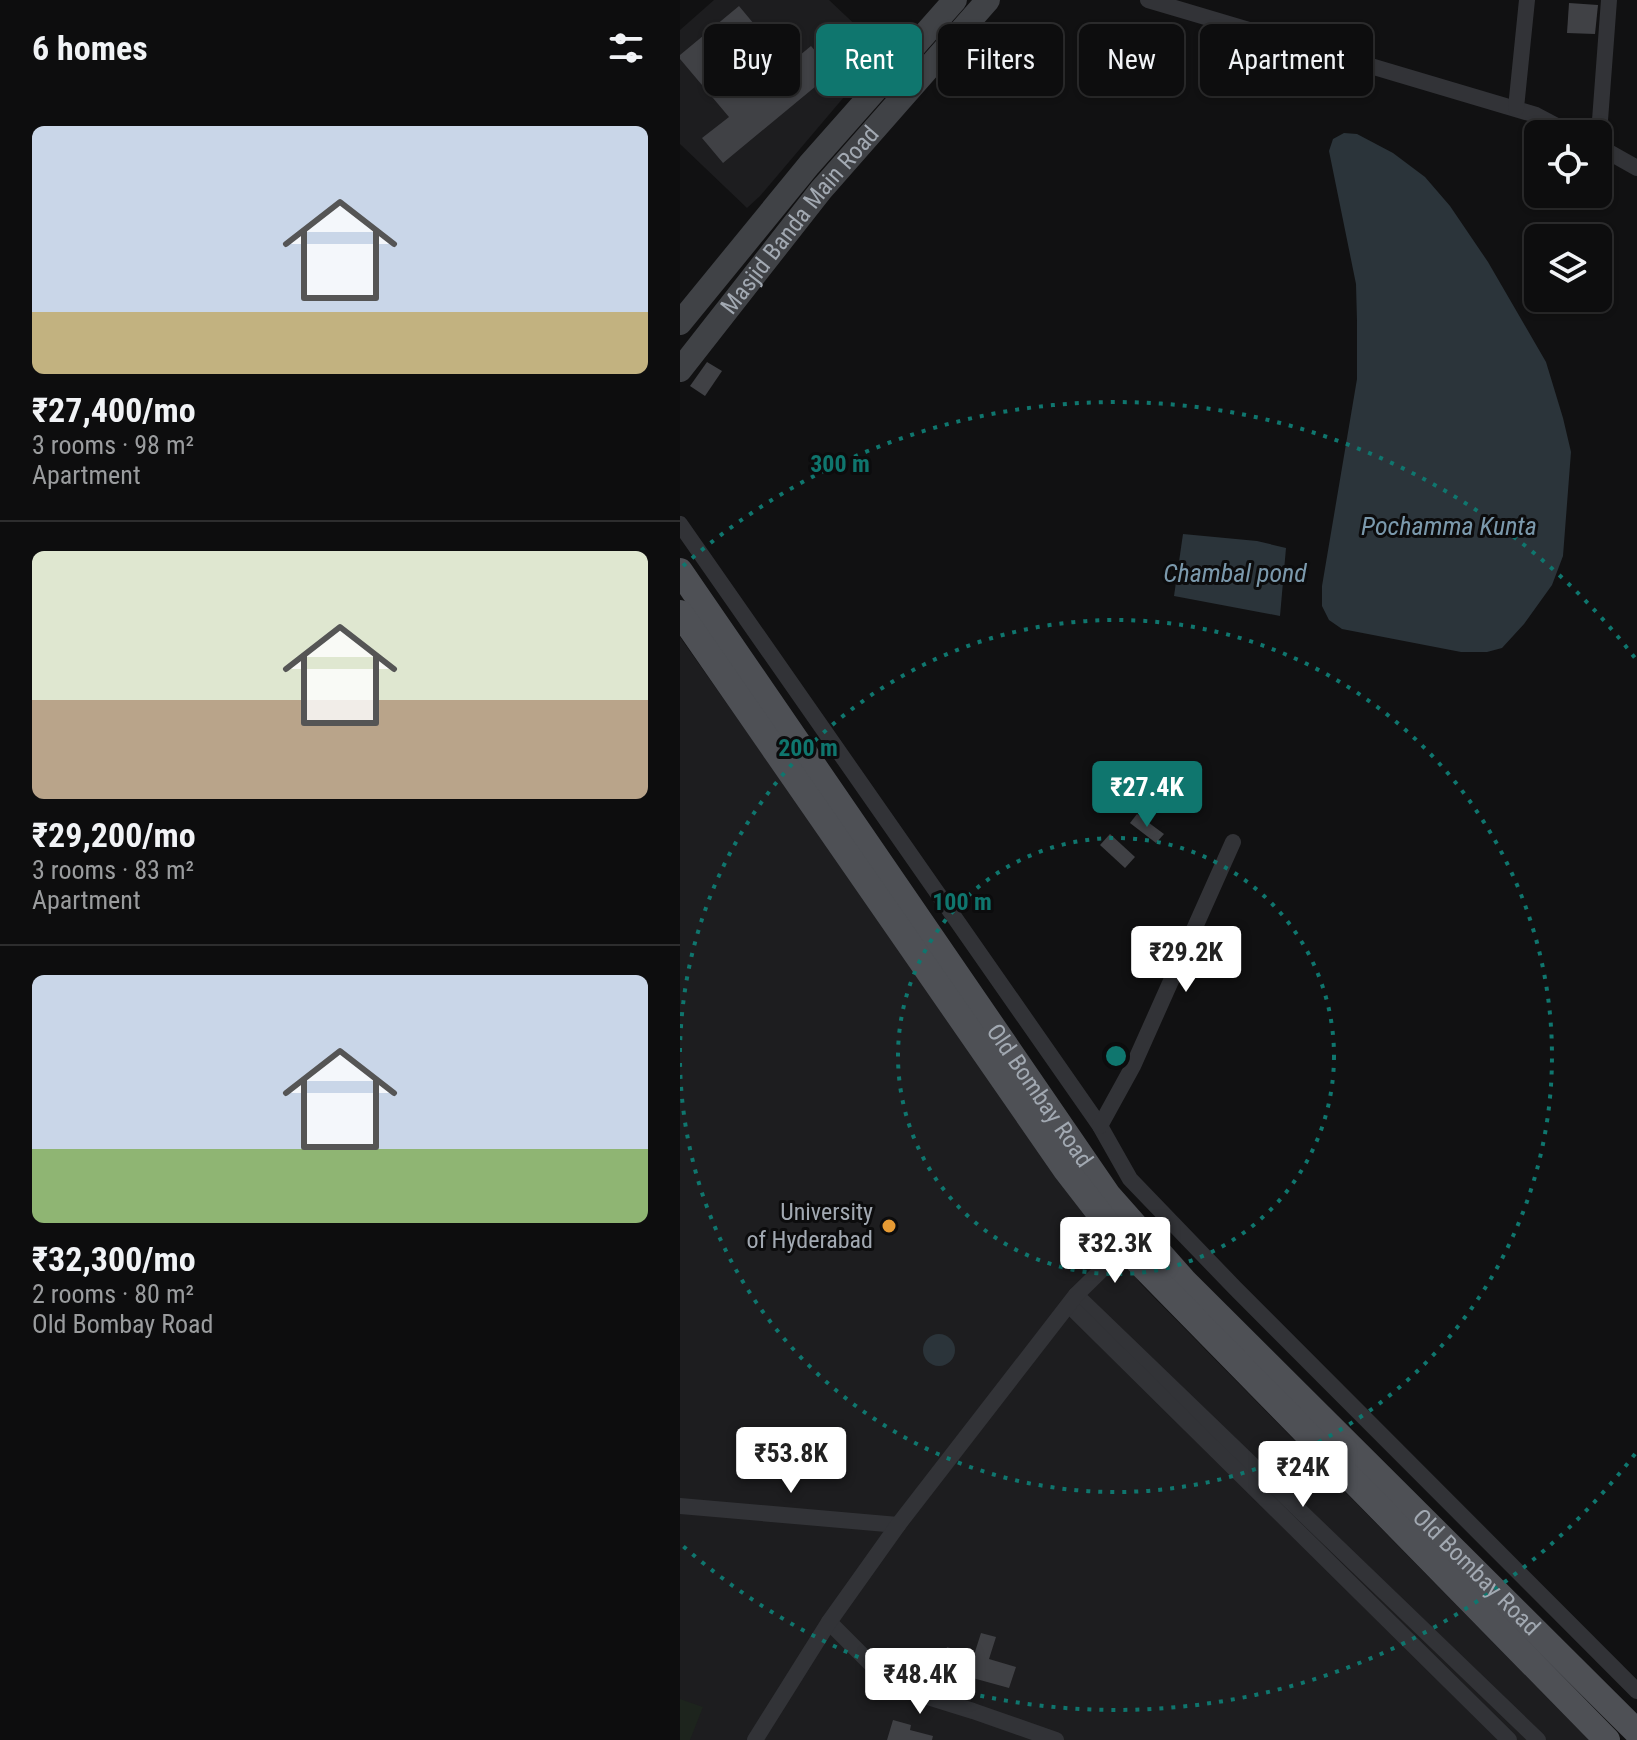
<!DOCTYPE html>
<meta charset="utf-8">
<style>
body{margin:0;font-family:"Roboto Condensed",sans-serif;background:#1b1b1c;color:#f1f3f6;height:100vh;display:flex;flex-direction:column;font-size:30px;white-space:nowrap}
*{box-sizing:border-box;margin:0}
p{font-size:26px;color:#9a9c9e}
.icon{flex:none;width:44px;height:44px;fill:none;stroke:currentColor;stroke-width:2;stroke-linecap:round;stroke-linejoin:round}
.map{position:relative;flex:1;overflow:hidden}
.sheet{display:flex;flex-direction:column;background:#0d0d0e;width:680px}
.sheet>*{flex:none}
.banner{position:absolute;left:24px;top:24px;width:760px;height:72px;display:flex;gap:16px}
.controls{position:absolute;left:844px;top:120px;display:grid;gap:16px}
.controls a{display:grid;place-items:center;width:88px;height:88px;border-radius:12px;background:#0d0d0e;box-shadow:0 2px 6px #0004,0 0 0 2px #2d2d2e;font-size:40px}
.price{position:absolute;translate:-50% -68px;padding:0 18px;border-radius:8px;background:#fff;color:#222;font-size:26px;line-height:52px;filter:drop-shadow(0 2px 4px #0008)}
.price::after{content:'';position:absolute;left:50%;top:48px;width:24px;height:18px;margin-left:-12px;background:inherit;clip-path:polygon(0 0,100% 0,50% 100%)}
.price.selected{background:#0f766e;color:#fff}
ul{padding:0;list-style:none}
li{display:grid;align-content:center;gap:16px;height:424px;padding:0 32px}
li+li{border-top:2px solid #2d2d2e}
li span{display:grid;place-items:center;height:248px;border-radius:12px;color:#555}
li>.icon{margin-inline-start:auto}
span .icon{width:144px;height:144px;fill:#fffc;stroke-width:1}
li b{font-size:34px}
h2{display:flex;justify-content:space-between;align-items:center;height:96px;padding:0 32px;font-size:34px}
.pill{padding:0 28px;border-radius:12px;background:#0d0d0e;box-shadow:0 2px 6px #0004,0 0 0 2px #2d2d2e;font-size:28px;line-height:72px}
.pill.selected{background:#0f766e;color:#fff}
main{display:flex;flex:1;min-height:0}
.map>svg:first-child{display:block}
</style>
<main>
<section class="sheet">
<h2>6 homes<svg class="icon" aria-label="filters" viewBox="0 0 24 24"><path d="M4 7h16M4 17h16"/><circle cx="9" cy="7" r="2"/><circle cx="15" cy="17" r="2"/></svg></h2>
<ul>
<li><span style="background:linear-gradient(#c9d6e8 75%,#c2b280 0)"><svg class="icon" aria-label="home" viewBox="0 0 24 24"><path d="M3 11l9-7 9 7M6 9v11h12V9"/></svg></span><div><b>₹27,400/mo</b><p>3 rooms · 98 m²</p><p>Apartment</p></div></li>
<li><span style="background:linear-gradient(#dfe7d0 60%,#b9a48a 0)"><svg class="icon" aria-label="home" viewBox="0 0 24 24"><path d="M3 11l9-7 9 7M6 9v11h12V9"/></svg></span><div><b>₹29,200/mo</b><p>3 rooms · 83 m²</p><p>Apartment</p></div></li>
<li><span style="background:linear-gradient(#c9d6e8 70%,#8fb573 0)"><svg class="icon" aria-label="home" viewBox="0 0 24 24"><path d="M3 11l9-7 9 7M6 9v11h12V9"/></svg></span><div><b>₹32,300/mo</b><p>2 rooms · 80 m²</p><p>Old Bombay Road</p></div></li>
</ul>
</section>
<div class="map">
<svg width="957" height="1740" viewBox="0 0 957 1740">
<rect width="100%" height="100%" fill="#111112"/>
<g fill="#1d1d1f">
<polygon points="34,0 149,0 203,51 80,196 67,208 0,144 0,30"/>
<polygon points="0,637 376,1170 460,1283 909,1740 0,1740"/>
</g>
<polygon fill="#1d241d" points="0,1699 23,1707 10,1740 0,1740"/>
<g fill="#2b343a">
<polygon points="664,133 677,134 713,153 745,177 770,206 808,262 866,362 883,418 891,452 883,556 872,585 844,624 822,648 807,652 781,652 662,629 649,620 642,606 642,586 677,379 677,321 676,284 649,151 653,139"/>
<polygon points="503,534 577,541 606,548 600,616 494,596"/>
<circle cx="259" cy="1350" r="16"/>
</g>
<g fill="#404145">
<polygon points="889,3 918,5 915,34 887,33"/>
<polygon points="59,6 108,65 131,46 153,72 43,163 22,138 49,117 0,59 0,55"/>
<polygon points="27,362 42,371 25,396 10,386"/>
<polygon points="457,814 484,834 476,843 450,823"/>
<polygon points="430,834 455,857 445,868 420,845"/>
<polygon points="301,1633 316,1637 309,1659 336,1667 329,1688 260,1669 267,1647 294,1655"/>
<polygon points="213,1720 231,1725 230,1730 253,1736 252,1740 207,1740"/>
</g>
<g fill="none" stroke-linecap="round" stroke-linejoin="round">
<g stroke="#323337" stroke-width="16">
<polyline points="468,0 856,115 892,134"/>
<polyline points="836,108 847,0"/>
<polyline points="918,146 957,168"/>
<polyline points="918,147 929,0"/>
<polyline points="0,524 420,1126 450,1179 555,1288 957,1691"/>
<polyline points="420,1126 453,1066 553,842"/>
<polyline points="396,1295 858,1740"/>
<polyline points="389,1305 829,1740"/>
<polyline points="0,1506 218,1525"/>
<polyline points="149,1622 199,1672 232,1692 293,1711 376,1740"/>
<polyline points="75,1740 149,1622 218,1525 396,1295 445,1247"/>
</g>
<g stroke="#404246" stroke-width="24">
<polyline points="0,323 129,165 275,0"/>
<path id="s1" d="M 0,370 L 141,190 L 308,0"/>
</g>
<g stroke="#4e5055" stroke-width="26">
<path id="s2" d="M 0,571 L 428,1195 L 505,1282 L 957,1732"/>
<polyline points="0,613 386,1170 451,1254 927,1740"/>
</g>
</g>
<g fill="none" stroke="#0f766e" stroke-width="4" stroke-dasharray="4 8">
<circle cx="436" cy="1056" r="218"/>
<path d="M0 1052A436 436 0 1 1 0 1060"/>
<path d="M955 1454A654 654 0 0 1 3 1546M3 566A654 654 0 0 1 955 658"/>
</g>
<circle fill="#e79b34" stroke="#0c0c0d" stroke-width="3" cx="209" cy="1226" r="8"/>
<g text-anchor="middle" stroke-width="6" stroke-linejoin="round" paint-order="stroke">
<g font-size="24" fill="#a2a9b2" stroke="#0c0c0d">
<text dy="8" stroke="none"><textPath href="#s1" startOffset="192">Masjid Banda Main Road</textPath></text>
<text dy="8" stroke="none"><textPath href="#s2" startOffset="636">Old Bombay Road</textPath></text>
<text dy="8" stroke="none"><textPath href="#s2" startOffset="1284">Old Bombay Road</textPath></text>
</g>
<g font-size="24" fill="#a2a9b2" stroke="#0c0c0d" text-anchor="end">
<text x="193" y="1220">University<tspan x="193" dy="28">of Hyderabad</tspan></text>
</g>
<g font-size="26" font-style="italic" fill="#7b99ac" stroke="#0c0c0d">
<text x="769" y="535">Pochamma Kunta</text>
<text x="555" y="582">Chambal pond</text>
</g>
</g>
<circle cx="436" cy="1056" r="12" fill="#0f766e" stroke="#0c0c0d" stroke-width="4"/>
<g font-size="24" text-anchor="middle" font-weight="bold" fill="#0f766e" stroke="#0c0c0d" stroke-width="6" stroke-linejoin="round" paint-order="stroke">
<text x="160" y="472">300 m</text>
<text x="128" y="756">200 m</text>
<text x="282" y="910">100 m</text>
</g>
</svg>
<div class="controls">
<a><svg class="icon" aria-label="locate" viewBox="0 0 24 24"><circle cx="12" cy="12" r="6"/><path d="M12 2v4M12 18v4M2 12h4M18 12h4"/></svg></a>
<a><svg class="icon" aria-label="layers" viewBox="0 0 24 24"><path d="M12 4l9 5-9 5-9-5zM3 14l9 5 9-5"/></svg></a>
</div>
<b class="price selected" style="left:467px;top:829px">₹27.4K</b>
<b class="price" style="left:506px;top:994px">₹29.2K</b>
<b class="price" style="left:435px;top:1285px">₹32.3K</b>
<b class="price" style="left:111px;top:1495px">₹53.8K</b>
<b class="price" style="left:623px;top:1509px">₹24K</b>
<b class="price" style="left:240px;top:1716px">₹48.4K</b>
<div class="banner">
<a class="pill">Buy</a>
<a class="pill selected">Rent</a>
<a class="pill">Filters</a>
<a class="pill">New</a>
<a class="pill">Apartment</a>
</div>
</div>
</main>
